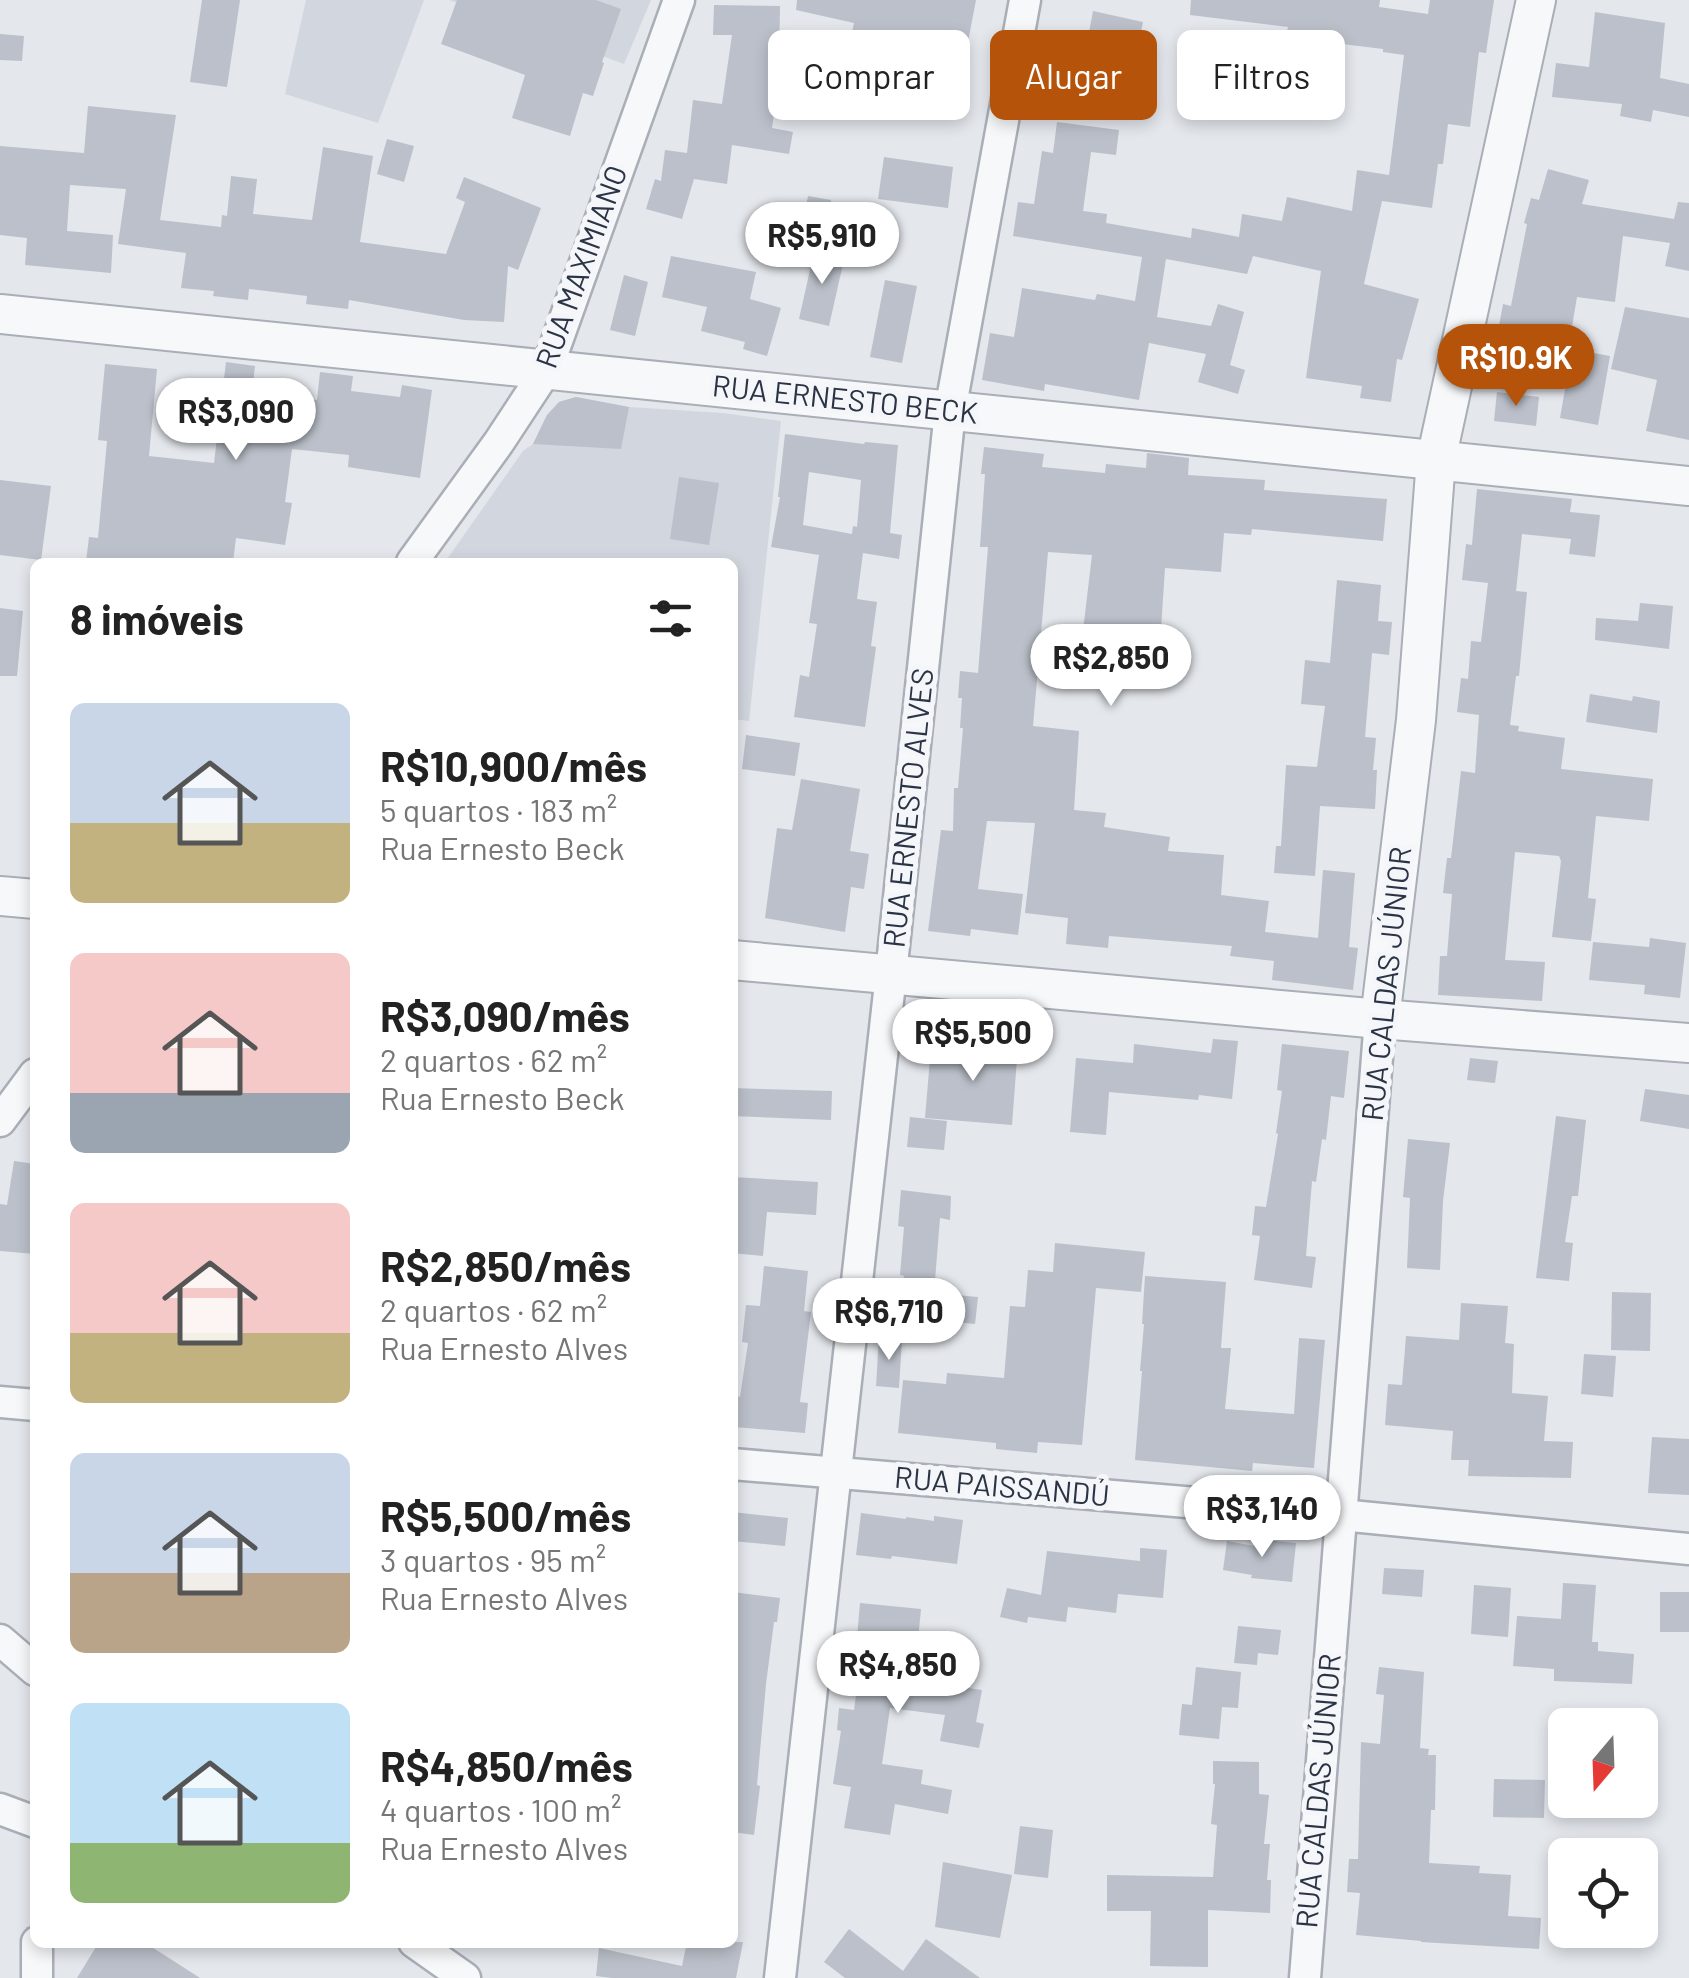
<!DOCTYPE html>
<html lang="pt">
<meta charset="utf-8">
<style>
body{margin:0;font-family:Barlow,sans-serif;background:#f2f2f2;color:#222;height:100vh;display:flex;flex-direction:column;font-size:38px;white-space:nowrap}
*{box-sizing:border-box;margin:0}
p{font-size:32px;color:#767676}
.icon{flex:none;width:55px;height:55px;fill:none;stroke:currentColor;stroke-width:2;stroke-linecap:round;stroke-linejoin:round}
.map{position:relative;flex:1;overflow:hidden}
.sheet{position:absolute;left:30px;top:558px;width:708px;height:1390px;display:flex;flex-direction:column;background:#fff;border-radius:15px;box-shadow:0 5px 15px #0003}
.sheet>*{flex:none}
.hud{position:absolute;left:768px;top:30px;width:770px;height:90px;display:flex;gap:20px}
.needle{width:65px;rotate:199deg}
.controls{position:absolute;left:1548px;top:1708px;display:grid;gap:20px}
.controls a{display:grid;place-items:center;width:110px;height:110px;border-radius:15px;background:#fff;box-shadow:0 5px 15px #0003;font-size:50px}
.price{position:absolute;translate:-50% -85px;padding:0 22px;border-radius:35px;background:#fff;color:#222;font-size:32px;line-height:65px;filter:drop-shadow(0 2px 5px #0008)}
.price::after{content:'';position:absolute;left:50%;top:60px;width:30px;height:22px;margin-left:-15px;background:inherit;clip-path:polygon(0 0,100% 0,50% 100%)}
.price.on{background:#b45309;color:#fff}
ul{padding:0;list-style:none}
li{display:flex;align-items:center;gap:30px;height:250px;padding:0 40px}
li span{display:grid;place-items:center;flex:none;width:280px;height:200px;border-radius:15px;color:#555}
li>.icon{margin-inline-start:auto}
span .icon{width:120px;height:120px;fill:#fffc;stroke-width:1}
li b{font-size:42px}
h2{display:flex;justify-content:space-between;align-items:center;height:120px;padding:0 40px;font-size:42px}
.tag{padding:0 35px;border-radius:15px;background:#fff;box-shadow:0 5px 15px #0003;font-size:35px;line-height:90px}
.tag.on{background:#b45309;color:#fff}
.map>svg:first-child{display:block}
</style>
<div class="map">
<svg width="1689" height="1978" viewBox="0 0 1689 1978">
<rect width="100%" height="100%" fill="#e4e7ec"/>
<g fill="#d2d6de">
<polygon points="306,0 424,0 378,123 285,94"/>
<polygon points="449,0 651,0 624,64"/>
<polygon points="576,397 629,407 723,413 781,421 749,721 733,719 732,562 445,562 523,451 533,444 547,415 559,402"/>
</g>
<g fill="#bbc0ca" fill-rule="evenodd">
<polygon points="202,0 240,0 227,87 190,82"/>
<polygon points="457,0 596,0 621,9 602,62 604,63 593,96 583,93 570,136 512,118 525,75 441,44"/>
<polygon points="797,0 976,0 963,68 914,59 912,68 847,55 854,23 796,10"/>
<polygon points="1191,0 1380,0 1379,7 1428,14 1430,0 1494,0 1486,53 1479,52 1470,127 1448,124 1443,164 1438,164 1432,208 1382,201 1364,284 1419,299 1402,360 1397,359 1391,402 1360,398 1362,386 1306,378 1321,271 1253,256 1247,274 1166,259 1157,317 1211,326 1218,304 1244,312 1230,365 1245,370 1238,394 1198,382 1206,354 1149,343 1139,400 1045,384 1044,391 982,380 990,333 1014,337 1022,288 1095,300 1097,294 1135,301 1142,257 1013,236 1018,202 1034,204 1042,151 1053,153 1057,122 1119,130 1116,155 1091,152 1083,211 1107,214 1106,223 1191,238 1192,228 1239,237 1242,214 1282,221 1287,197 1352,211 1357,170 1389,175 1404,55 1383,52 1383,49 1326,42 1310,120 1270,111 1288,27 1190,15"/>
<polygon points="714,5 780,6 779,57 782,58 772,128 793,132 789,154 732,145 727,184 694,179 682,219 646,209 655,179 661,181 665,150 687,153 693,100 722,104 732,35 713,35"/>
<polygon points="1093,11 1143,22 1134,65 1085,54"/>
<polygon points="1595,12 1665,23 1660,78 1689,84 1689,117 1653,110 1651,122 1620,116 1622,104 1552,97 1556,63 1589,67"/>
<polygon points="0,34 24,36 22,61 0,60"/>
<polygon points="1047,68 1069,72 1064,100 1042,96"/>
<polygon points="88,106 176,115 160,220 221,227 222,215 227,216 231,176 257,179 253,214 312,220 323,147 373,156 360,242 446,254 465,202 456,198 464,177 541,208 518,270 508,266 504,322 464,320 349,300 348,309 306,304 307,296 249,289 248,300 213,296 214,291 181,288 186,253 118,244 126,189 70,185 67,231 113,235 111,273 25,265 27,238 0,235 0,146 84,153"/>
<polygon points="387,139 414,146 404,182 377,174"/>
<polygon points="884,157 953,167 948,208 878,199"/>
<polygon points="1548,169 1589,180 1582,204 1674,219 1678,202 1689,203 1689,271 1665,266 1670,243 1623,236 1615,302 1577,297 1568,350 1497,337 1503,304 1511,306 1527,224 1524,223 1531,198 1539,200"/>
<polygon points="808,196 831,200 823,243 800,239"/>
<polygon points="815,248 845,255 829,326 799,319"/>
<polygon points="671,256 756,272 750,299 781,308 767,356 743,349 745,342 701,331 707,307 662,297"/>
<polygon points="624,275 648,282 635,336 610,330"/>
<polygon points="885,280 917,286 902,363 870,357"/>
<polygon points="1625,307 1689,318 1689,440 1646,431 1657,380 1611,369"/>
<polygon points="1572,349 1610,356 1598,425 1560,418"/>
<polygon points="226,362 255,366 252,392 317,400 320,372 353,376 351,391 400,397 402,385 432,390 420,478 348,467 349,455 292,449 285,502 292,503 285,545 236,538 233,562 86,562 89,537 98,538 107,441 98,440 105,364 157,369 149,456 214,463"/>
<polygon points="1497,392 1539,397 1536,426 1494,421"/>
<polygon points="576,397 629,407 621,449 533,444 547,415 559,402"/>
<path d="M 785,434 L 864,444 L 865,442 L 898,445 L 890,533 L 902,535 L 899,559 L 863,553 L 857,599 L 877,602 L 871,646 L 876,647 L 865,727 L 794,717 L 800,675 L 809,677 L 817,624 L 809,623 L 819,555 L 771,547 L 780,497 L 778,497 ZM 809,472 L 861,480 L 857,527 L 853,526 L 852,534 L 803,525 Z"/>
<polygon points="984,447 1044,454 1042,467 1105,473 1106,464 1146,468 1147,453 1189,458 1188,475 1265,480 1264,490 1387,499 1383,541 1252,529 1251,535 1224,533 1221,572 1165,568 1161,629 1150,628 1144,688 1077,681 1092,555 1048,552 1033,726 1079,731 1074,810 1106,813 1104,827 1170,837 1168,851 1224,855 1221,895 1269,901 1265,932 1318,938 1323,870 1355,873 1349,947 1358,948 1353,990 1272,980 1274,961 1230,956 1232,946 1109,936 1108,948 1066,944 1068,918 1025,913 1035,823 987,821 978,889 1023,894 1018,935 971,929 970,936 928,931 941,830 953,831 954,788 958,788 963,728 960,728 962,698 958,698 960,671 978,673 988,547 980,547 985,474 981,474"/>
<polygon points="679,477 719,483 709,545 670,539"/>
<polygon points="0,480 51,486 41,560 0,555"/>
<polygon points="1477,489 1572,499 1570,512 1600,515 1595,557 1569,554 1571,539 1522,534 1516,591 1527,592 1519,676 1516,676 1510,725 1519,726 1518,731 1565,738 1561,769 1653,779 1649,821 1596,816 1588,898 1596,899 1591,941 1552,937 1561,861 1559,856 1515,852 1505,960 1545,962 1542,1001 1438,995 1440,956 1447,956 1452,894 1443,893 1447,858 1451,858 1461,771 1475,773 1479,715 1457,712 1461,678 1468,679 1471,641 1481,642 1488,583 1462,580 1466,544 1472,545"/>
<polygon points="1337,580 1381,585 1378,621 1392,622 1389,655 1372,653 1365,737 1376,738 1373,770 1377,770 1375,809 1320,806 1315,876 1274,873 1276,846 1281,846 1286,765 1317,767 1325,706 1301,704 1305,660 1330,663"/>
<polygon points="1640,603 1673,606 1669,649 1595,640 1596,618 1638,621"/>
<polygon points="0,608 23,611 17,676 0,676"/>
<polygon points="1590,694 1632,701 1633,696 1660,701 1657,733 1586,722"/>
<polygon points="746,735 800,743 795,776 742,769"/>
<polygon points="801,779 860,789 850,851 869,854 864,889 851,887 845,932 765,918 777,828 792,830"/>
<polygon points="1650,938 1686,943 1680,998 1644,994 1645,985 1589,980 1593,942 1649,947"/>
<polygon points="1213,1039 1238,1041 1232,1099 1199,1095 1198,1100 1109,1092 1106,1135 1070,1132 1076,1058 1133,1063 1134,1044 1211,1053"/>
<polygon points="987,1042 1018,1045 1012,1125 925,1118 931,1047 986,1052"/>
<polygon points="1282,1044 1349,1051 1344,1098 1331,1096 1326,1140 1322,1139 1316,1182 1312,1181 1306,1256 1316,1257 1312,1288 1254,1280 1260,1236 1252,1235 1255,1206 1266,1207 1278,1134 1276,1133 1282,1091 1277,1090"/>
<polygon points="1470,1058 1498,1061 1495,1083 1467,1080"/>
<polygon points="732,1088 832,1091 831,1120 732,1116"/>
<polygon points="1645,1089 1689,1095 1689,1129 1640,1121"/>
<polygon points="1556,1116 1586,1120 1578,1196 1572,1196 1565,1242 1573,1243 1569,1281 1536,1278"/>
<polygon points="910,1117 947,1121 944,1150 907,1147"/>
<polygon points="1408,1139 1450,1143 1443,1201 1440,1270 1407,1268 1410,1198 1403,1197"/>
<polygon points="14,1161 35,1164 35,1254 0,1251 0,1204 7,1205"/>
<polygon points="732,1177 818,1182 816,1215 767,1212 763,1256 732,1253"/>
<polygon points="901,1190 951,1196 950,1220 940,1218 934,1293 978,1297 975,1324 946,1321 944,1337 899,1333 904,1276 900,1275 904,1227 898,1226"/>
<polygon points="1055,1243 1145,1252 1141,1292 1096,1288 1082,1445 1038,1442 1037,1453 996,1449 996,1443 898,1433 903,1380 946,1384 947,1373 1004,1378 1010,1306 1025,1307 1028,1270 1053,1272"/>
<polygon points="764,1266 808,1271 804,1311 811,1312 800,1402 808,1403 805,1433 734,1427 737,1396 740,1397 748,1343 742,1342 746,1305 760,1306"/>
<polygon points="1145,1276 1226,1282 1221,1348 1231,1348 1225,1409 1294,1414 1299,1338 1325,1340 1314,1468 1253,1463 1252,1471 1135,1460 1142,1371 1140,1371 1144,1324 1142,1324"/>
<polygon points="1612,1292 1651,1293 1650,1351 1611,1350"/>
<polygon points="1461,1303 1508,1306 1505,1343 1514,1344 1512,1393 1548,1396 1544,1441 1573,1442 1571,1478 1468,1476 1469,1460 1451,1460 1453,1431 1385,1425 1388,1384 1402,1385 1406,1336 1459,1340"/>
<polygon points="879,1337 902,1339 899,1388 876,1386"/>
<polygon points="1584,1354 1616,1356 1613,1397 1581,1394"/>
<polygon points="1652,1437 1689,1439 1689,1495 1648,1493"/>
<polygon points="732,1512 788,1518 785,1546 732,1541"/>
<polygon points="861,1513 906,1519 906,1517 934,1521 934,1516 963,1520 957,1564 892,1556 891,1559 856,1555"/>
<polygon points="1255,1539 1296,1543 1292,1582 1251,1578 1252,1575 1223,1570 1227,1541 1254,1546"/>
<polygon points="1140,1548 1167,1550 1163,1598 1118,1594 1116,1613 1068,1607 1066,1622 1028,1617 1027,1623 1000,1617 1007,1588 1041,1595 1047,1551 1140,1561"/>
<polygon points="1384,1568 1424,1570 1422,1597 1382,1594"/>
<polygon points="1563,1583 1596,1585 1592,1642 1598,1642 1598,1651 1634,1654 1632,1684 1554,1681 1554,1669 1513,1666 1517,1616 1561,1619"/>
<polygon points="1474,1585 1511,1588 1508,1637 1471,1634"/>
<polygon points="732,1592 780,1598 777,1622 774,1622 766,1684 757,1785 760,1786 754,1835 732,1832"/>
<rect x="1660" y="1592" width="29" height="40"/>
<polygon points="860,1603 921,1609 918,1640 960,1646 955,1686 982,1690 976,1722 984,1724 979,1748 940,1741 945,1715 890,1708 882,1764 923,1770 921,1784 952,1790 948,1814 895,1804 890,1835 844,1828 851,1787 833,1784 841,1731 837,1730 839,1708 854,1710 862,1651 856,1650"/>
<polygon points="1238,1626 1281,1630 1278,1655 1258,1653 1257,1665 1234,1663"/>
<polygon points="1196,1667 1241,1672 1238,1708 1222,1707 1219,1739 1179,1735 1182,1704 1192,1705"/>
<polygon points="1379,1667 1424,1672 1420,1748 1429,1749 1428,1755 1436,1755 1435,1810 1431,1810 1429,1863 1480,1866 1479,1873 1511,1875 1508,1916 1541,1918 1539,1949 1421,1942 1421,1941 1356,1935 1360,1893 1347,1892 1349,1859 1358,1859 1361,1742 1380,1744 1384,1695 1376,1694"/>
<polygon points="1213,1761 1259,1762 1259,1794 1269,1795 1264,1844 1270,1844 1267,1880 1271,1880 1270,1913 1208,1910 1208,1967 1150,1966 1151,1911 1107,1911 1107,1875 1213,1877 1217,1825 1211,1824 1215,1784 1213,1784"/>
<polygon points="1494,1779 1545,1780 1544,1818 1493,1817"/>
<polygon points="1020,1826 1053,1830 1048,1878 1014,1874"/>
<polygon points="943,1862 1012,1875 1000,1938 935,1927"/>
<polygon points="849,1929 903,1971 926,1939 980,1978 845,1978 824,1962"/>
<polygon points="99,1942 144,1942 200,1978 77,1978"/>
<polygon points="687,1942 743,1942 736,1978 612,1978 596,1976 599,1948 682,1966"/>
</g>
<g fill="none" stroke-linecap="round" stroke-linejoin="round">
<defs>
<g id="minor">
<polyline points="412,562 499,442 547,369 679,0"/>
<polyline points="0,1121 35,1074"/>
<polyline points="0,1402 35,1405"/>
<polyline points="732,1464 1341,1515 1689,1549"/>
<polyline points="0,1640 35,1670"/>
<polyline points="0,1809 35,1822"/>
<polyline points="414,1942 465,1978"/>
<polyline points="37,1978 37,1942"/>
<polyline points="780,1978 891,974 950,411 1025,0"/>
<polyline points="1305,1978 1380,1019"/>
</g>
<g id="tertiary">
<polyline points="0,314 1689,486"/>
<polyline points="0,896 35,899"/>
<polyline points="732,960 1380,1019 1689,1043"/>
<polyline points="1380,1019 1416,720 1436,460 1536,0"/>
</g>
</defs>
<use href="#minor" stroke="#a9aeb7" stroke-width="35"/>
<use href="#tertiary" stroke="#a9aeb7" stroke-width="42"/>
<use href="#minor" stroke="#f7f8fa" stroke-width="30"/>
<use href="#tertiary" stroke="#f7f8fa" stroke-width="38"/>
</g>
<g text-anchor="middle" stroke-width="10" stroke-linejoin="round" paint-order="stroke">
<g font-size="30" fill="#2b3445" stroke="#f4f6f9">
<text transform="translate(582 267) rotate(-70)" y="10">RUA MAXIMIANO</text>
<text transform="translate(845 400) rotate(6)" y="10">RUA ERNESTO BECK</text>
<text transform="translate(909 808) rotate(-84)" y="10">RUA ERNESTO ALVES</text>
<text transform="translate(1387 984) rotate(-84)" y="10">RUA CALDAS JÚNIOR</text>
<text transform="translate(1002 1487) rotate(5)" y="10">RUA PAISSANDÚ</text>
<text transform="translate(1319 1791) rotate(-85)" y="10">RUA CALDAS JÚNIOR</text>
</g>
</g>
</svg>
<div class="controls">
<a><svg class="needle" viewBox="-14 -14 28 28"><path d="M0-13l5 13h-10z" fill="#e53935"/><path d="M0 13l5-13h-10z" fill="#767676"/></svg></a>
<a><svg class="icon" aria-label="locate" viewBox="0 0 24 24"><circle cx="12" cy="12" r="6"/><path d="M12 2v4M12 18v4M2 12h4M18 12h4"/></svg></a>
</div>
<b class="price" style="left:822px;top:287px">R$5,910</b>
<b class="price on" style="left:1516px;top:409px">R$10.9K</b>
<b class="price" style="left:236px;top:463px">R$3,090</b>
<b class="price" style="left:1111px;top:709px">R$2,850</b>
<b class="price" style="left:973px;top:1084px">R$5,500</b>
<b class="price" style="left:889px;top:1363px">R$6,710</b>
<b class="price" style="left:1262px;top:1560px">R$3,140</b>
<b class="price" style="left:898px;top:1716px">R$4,850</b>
<div class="hud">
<a class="tag">Comprar</a>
<a class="tag on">Alugar</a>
<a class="tag">Filtros</a>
</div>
<section class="sheet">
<h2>8 imóveis<svg class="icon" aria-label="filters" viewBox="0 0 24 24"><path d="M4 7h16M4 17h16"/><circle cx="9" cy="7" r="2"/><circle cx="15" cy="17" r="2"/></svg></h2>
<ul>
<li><span style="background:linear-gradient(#c9d6e8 60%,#c2b280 0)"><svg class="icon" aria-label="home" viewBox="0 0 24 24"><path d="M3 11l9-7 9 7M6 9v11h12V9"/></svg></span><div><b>R$10,900/mês</b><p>5 quartos · 183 m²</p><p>Rua Ernesto Beck</p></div></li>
<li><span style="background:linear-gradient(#f6c9c9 70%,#9aa5b1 0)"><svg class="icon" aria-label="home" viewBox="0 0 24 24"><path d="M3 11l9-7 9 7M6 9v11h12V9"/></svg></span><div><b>R$3,090/mês</b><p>2 quartos · 62 m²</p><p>Rua Ernesto Beck</p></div></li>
<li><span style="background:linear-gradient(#f6c9c9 65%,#c2b280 0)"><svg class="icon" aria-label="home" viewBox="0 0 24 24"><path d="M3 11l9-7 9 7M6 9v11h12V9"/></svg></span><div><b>R$2,850/mês</b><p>2 quartos · 62 m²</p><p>Rua Ernesto Alves</p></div></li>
<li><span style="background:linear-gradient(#c9d6e8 60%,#b9a48a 0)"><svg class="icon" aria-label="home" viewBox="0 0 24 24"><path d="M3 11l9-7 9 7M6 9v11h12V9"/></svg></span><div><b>R$5,500/mês</b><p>3 quartos · 95 m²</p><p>Rua Ernesto Alves</p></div></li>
<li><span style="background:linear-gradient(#bfe0f5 70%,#8fb573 0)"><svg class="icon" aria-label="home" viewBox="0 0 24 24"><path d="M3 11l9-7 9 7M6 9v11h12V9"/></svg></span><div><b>R$4,850/mês</b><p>4 quartos · 100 m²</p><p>Rua Ernesto Alves</p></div></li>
</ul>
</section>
</div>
